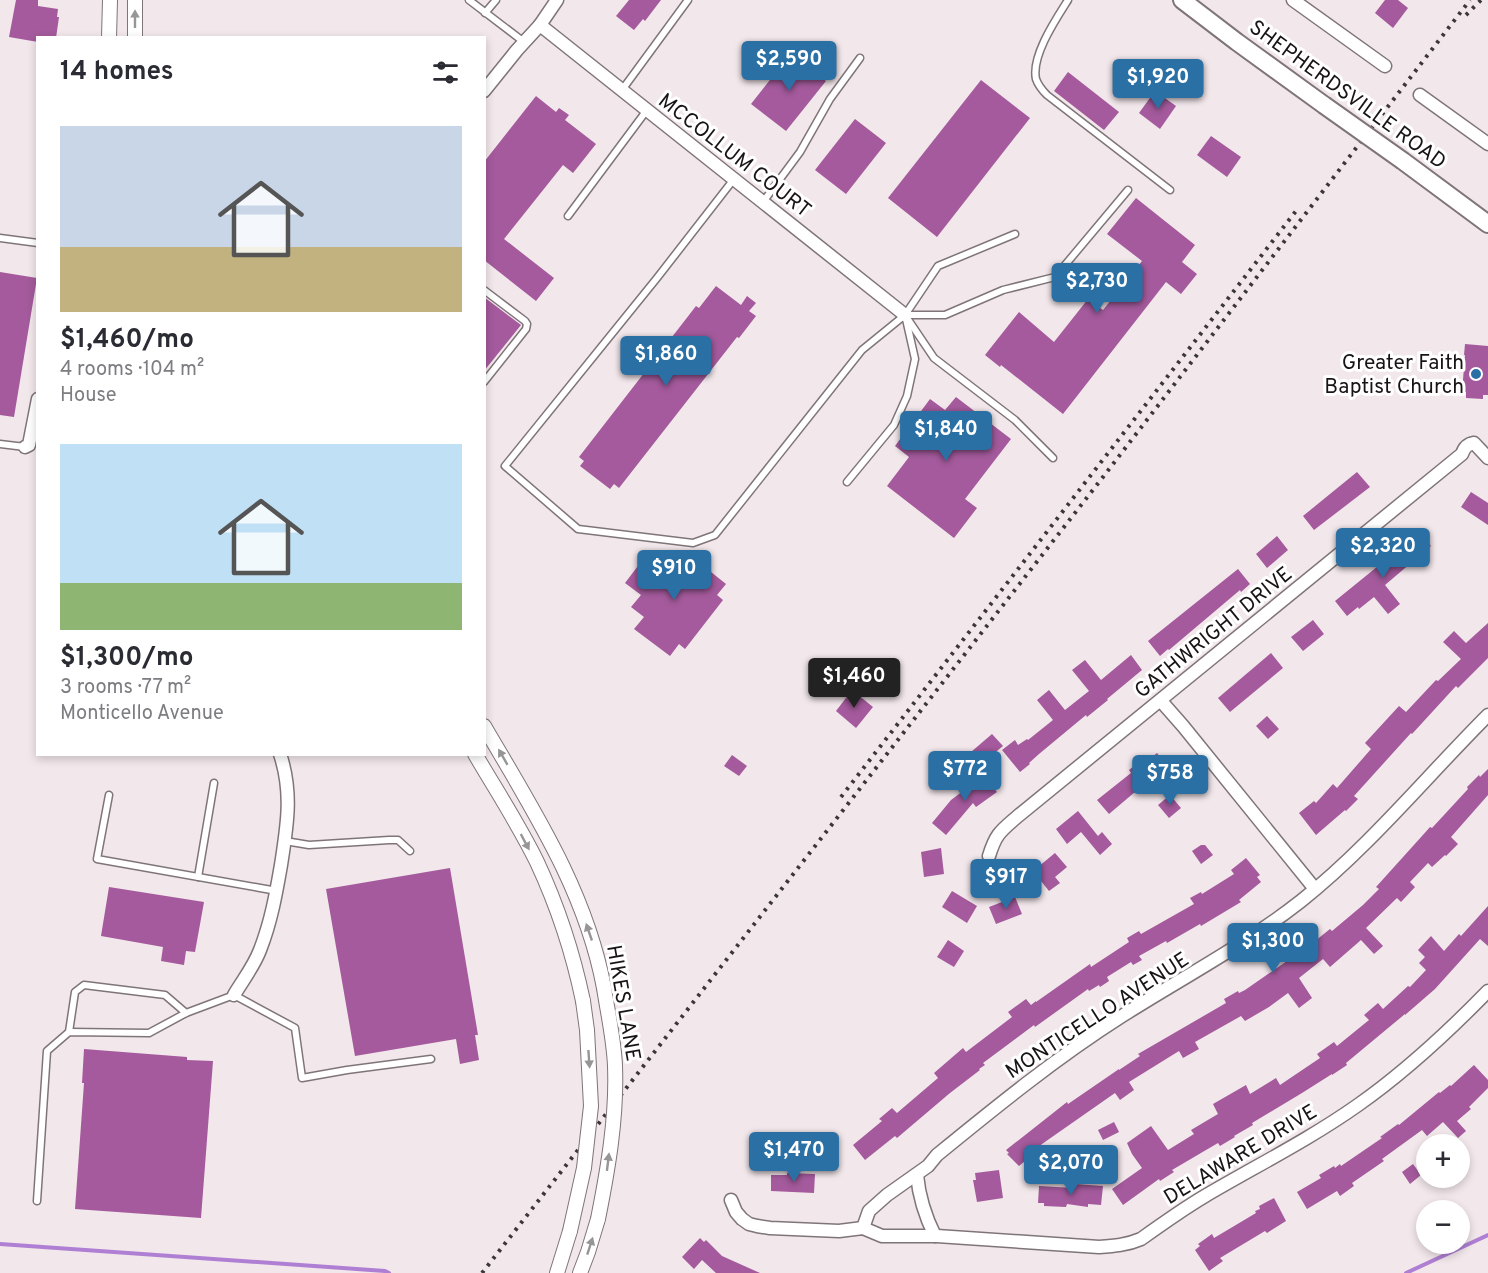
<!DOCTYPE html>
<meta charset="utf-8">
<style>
body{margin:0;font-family:Overpass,sans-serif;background:#f7f7f7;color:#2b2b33;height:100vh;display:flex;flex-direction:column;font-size:22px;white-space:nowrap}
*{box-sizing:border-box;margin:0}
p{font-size:20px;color:#7c7c81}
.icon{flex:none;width:33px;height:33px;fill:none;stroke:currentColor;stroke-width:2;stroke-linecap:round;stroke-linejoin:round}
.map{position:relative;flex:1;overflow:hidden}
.side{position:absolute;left:36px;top:36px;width:450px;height:720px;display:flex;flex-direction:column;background:#fff;border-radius:0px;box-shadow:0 3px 9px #0003}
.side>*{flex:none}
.tools{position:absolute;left:1416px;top:1134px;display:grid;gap:12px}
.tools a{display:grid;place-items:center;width:54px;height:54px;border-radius:50%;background:#fff;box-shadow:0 3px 9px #0003;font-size:30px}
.price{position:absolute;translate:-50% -51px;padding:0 14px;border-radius:6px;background:#2b70a5;color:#fff;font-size:20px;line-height:39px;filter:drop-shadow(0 2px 3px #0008)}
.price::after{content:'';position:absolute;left:50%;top:36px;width:18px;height:14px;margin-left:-9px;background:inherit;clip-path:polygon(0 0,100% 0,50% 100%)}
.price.selected{background:#222;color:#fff}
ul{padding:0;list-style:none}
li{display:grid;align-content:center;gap:12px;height:318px;padding:0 24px}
li span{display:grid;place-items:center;height:186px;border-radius:0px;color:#555}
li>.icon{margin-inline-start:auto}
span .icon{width:108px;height:108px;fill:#fffc;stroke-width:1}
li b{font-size:26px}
h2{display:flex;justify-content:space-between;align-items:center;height:72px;padding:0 24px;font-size:26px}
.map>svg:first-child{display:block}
</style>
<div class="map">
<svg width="1488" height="1273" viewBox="0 0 1488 1273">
<rect width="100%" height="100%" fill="#f2e7eb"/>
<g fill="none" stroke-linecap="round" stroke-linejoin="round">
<g stroke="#af7fd3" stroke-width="4">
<polyline points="0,1244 385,1271 389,1273"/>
<polyline points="1406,1273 1488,1235"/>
</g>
</g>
<g fill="#a45a9c">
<polygon points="16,0 38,0 38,6 58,9 57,17 59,17 56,38 38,38 38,42 9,37"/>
<polygon points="629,0 661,0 645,21 643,19 634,30 616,16"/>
<polygon points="1385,0 1398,0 1408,8 1393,28 1375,13"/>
<polygon points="791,53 826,81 786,131 751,104"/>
<polygon points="1068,72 1119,112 1104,130 1054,91"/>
<polygon points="981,80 1030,118 937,237 888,198"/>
<polygon points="1155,91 1176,106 1160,129 1139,113"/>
<polygon points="536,96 556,112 559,108 569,115 565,120 596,144 573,173 563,165 504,239 554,278 536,301 484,260 484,162"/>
<polygon points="855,119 886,143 846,194 815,170"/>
<polygon points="1211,136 1241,157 1227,177 1197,155"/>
<polygon points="1136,198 1195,245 1182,262 1197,274 1181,294 1166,282 1063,414 1001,365 1000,367 985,355 1019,312 1054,342 1088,299 1103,310 1142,261 1107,234"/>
<polygon points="0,272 37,278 14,417 0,415"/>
<polygon points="716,286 741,305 747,296 756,303 749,311 756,316 739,338 737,337 619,488 614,484 610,489 580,466 584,461 579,457 696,306 699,308"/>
<polygon points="484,297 521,325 484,371"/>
<polygon points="1465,344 1488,346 1488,395 1483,395 1483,399 1466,398 1466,392 1462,392 1465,355 1464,355"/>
<polygon points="956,397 1011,439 965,499 977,508 954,538 887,486 909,457 895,446 930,399 945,410"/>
<polygon points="1357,472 1370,487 1314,530 1303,516"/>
<polygon points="1471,492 1488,503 1488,525 1461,507"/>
<polygon points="1420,532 1431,546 1385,585 1400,604 1388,614 1374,597 1359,609 1358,607 1347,616 1335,601"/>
<polygon points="1277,536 1288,550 1267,568 1256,554"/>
<polygon points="691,556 726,584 717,595 723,600 685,649 679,644 670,656 634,629 644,617 631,607 641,595 625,583 644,558 660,570 669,558 681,568"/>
<polygon points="1238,569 1250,584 1241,592 1240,590 1169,650 1168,649 1160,656 1148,641"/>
<polygon points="1313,620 1324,634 1303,651 1291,637"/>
<polygon points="1488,623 1488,658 1458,688 1456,686 1412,734 1411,733 1354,796 1358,799 1346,811 1345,810 1316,835 1299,813 1314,801 1316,803 1333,784 1337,788 1371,749 1365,743 1399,706 1406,712 1436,680 1438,681 1461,659 1443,642 1454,631 1466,643"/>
<polygon points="1271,653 1283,668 1230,712 1218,698"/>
<polygon points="1131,655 1142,670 1107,699 1108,700 1087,717 1086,715 1039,754 1029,763 1030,764 1020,772 1002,750 1015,740 1018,745 1027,739 1028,740 1053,720 1037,700 1049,690 1065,710 1089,691 1072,670 1085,660 1101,680"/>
<polygon points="852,690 873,707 856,728 836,711"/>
<polygon points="1267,716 1279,729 1268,739 1256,726"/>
<polygon points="992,734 1003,746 974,770 964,758"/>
<polygon points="1157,753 1169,768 1144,788 1142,786 1109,814 1097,800 1131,773 1129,770 1144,758 1147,761"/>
<polygon points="732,755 747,766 739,776 724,766"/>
<polygon points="1488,769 1488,795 1451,837 1458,844 1446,856 1445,855 1432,867 1428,863 1410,882 1415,887 1401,902 1397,898 1366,928 1383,946 1374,954 1361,940 1330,967 1323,959 1299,978 1312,998 1299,1008 1288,993 1269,1007 1245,1021 1241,1016 1195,1042 1199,1049 1183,1058 1179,1051 1129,1082 1134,1090 1120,1100 1115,1093 1042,1144 1035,1150 1036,1152 1019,1166 1007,1154 1009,1153 1006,1150 1067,1102 1068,1104 1119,1069 1119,1070 1140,1056 1138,1054 1226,1003 1224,999 1238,991 1239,993 1245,990 1300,952 1300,953 1330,929 1332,931 1363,905 1379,889 1376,887 1422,836 1430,827 1432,828 1468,789 1467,787 1479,775 1480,777"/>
<polygon points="979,770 997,792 976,807 973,803 946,835 932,823 951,800 971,785 967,780"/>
<polygon points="1170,795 1181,808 1169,818 1158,805"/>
<polygon points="1078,811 1098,836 1102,832 1112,844 1100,855 1081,832 1067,844 1056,829"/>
<polygon points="1201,845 1205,845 1213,855 1201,864 1192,851"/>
<polygon points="941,848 944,874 924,877 921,852"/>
<polygon points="1055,853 1067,867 1055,877 1060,883 1049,891 1033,871"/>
<polygon points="1246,858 1260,875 1257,877 1261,882 1239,900 1241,902 1201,926 1200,924 1167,943 1166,941 1139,956 1142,960 1133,965 1131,962 1107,977 1109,981 1100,987 1099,985 1089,991 1088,989 1035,1027 1034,1025 983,1063 985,1065 979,1069 980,1070 950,1093 897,1138 895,1136 865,1160 853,1145 882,1121 879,1119 892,1108 897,1113 938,1078 934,1073 963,1048 966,1052 1012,1017 1008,1012 1026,999 1031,1005 1036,1001 1036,1002 1090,964 1091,967 1129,942 1127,938 1139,931 1141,934 1194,904 1190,898 1201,892 1202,894 1234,874 1231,870"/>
<polygon points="450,868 478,1035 475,1035 479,1060 460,1064 456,1039 355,1056 326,889"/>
<polygon points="109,887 204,902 195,952 186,951 184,965 161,961 163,947 101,936"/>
<polygon points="952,891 977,906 967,923 942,907"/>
<polygon points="1015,897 1022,914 996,924 989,907"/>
<polygon points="1488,906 1488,946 1480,939 1435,989 1405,1015 1405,1014 1346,1063 1347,1065 1332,1075 1332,1074 1302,1093 1252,1123 1253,1125 1234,1136 1235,1137 1220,1146 1218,1143 1172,1170 1174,1172 1160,1181 1159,1179 1123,1205 1112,1189 1142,1168 1132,1154 1127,1143 1151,1126 1168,1150 1194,1134 1191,1130 1218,1114 1213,1104 1246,1085 1250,1094 1276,1078 1280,1085 1320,1058 1317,1054 1334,1042 1337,1046 1369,1020 1364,1015 1378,1003 1383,1009 1408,986 1410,987 1426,970 1419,963 1425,957 1418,950 1431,936 1444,951 1459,934 1461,936"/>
<polygon points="948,940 964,951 954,967 937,957"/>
<polygon points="84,1049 187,1057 187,1060 213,1061 201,1218 75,1209 84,1083 82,1083"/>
<polygon points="1474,1065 1488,1080 1488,1088 1469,1107 1471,1109 1457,1121 1466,1131 1458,1138 1443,1122 1427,1136 1422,1130 1382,1159 1384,1161 1352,1183 1354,1186 1340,1196 1337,1191 1307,1209 1297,1192 1321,1178 1319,1175 1334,1166 1335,1168 1340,1164 1341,1166 1382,1138 1380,1137 1398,1124 1399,1125 1439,1092 1440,1093 1450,1085 1451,1086"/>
<polygon points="1114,1122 1119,1132 1103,1140 1098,1130"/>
<polygon points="1413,1164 1421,1175 1410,1184 1402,1172"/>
<polygon points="999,1170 1003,1198 977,1202 973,1180 976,1180 975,1173"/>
<polygon points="787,1173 815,1174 814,1193 771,1191 771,1175 787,1175"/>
<polygon points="1075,1184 1103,1186 1101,1205 1088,1204 1088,1207 1067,1204 1066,1207 1044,1206 1044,1203 1038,1203 1039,1186 1074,1188"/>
<polygon points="1274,1198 1286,1221 1267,1233 1265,1231 1220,1258 1223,1261 1209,1271 1195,1250 1200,1246 1198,1244 1212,1234 1214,1238 1256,1213 1255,1211 1260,1209 1259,1206"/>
<polygon points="700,1238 704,1242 706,1240 722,1256 760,1273 716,1273 702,1260 694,1269 682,1257"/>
</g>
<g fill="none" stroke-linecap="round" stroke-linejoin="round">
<defs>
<g id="service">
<polyline points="469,0 524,42"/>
<path d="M 1068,0 C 1056,19 1031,56 1036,79 C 1038,85 1042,90 1047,95 L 1170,190"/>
<polyline points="485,13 496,0"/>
<polyline points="622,90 688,0"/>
<polyline points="734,179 657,278 505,466 578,529 693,543 715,535 862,350 905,315 938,266 1015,234"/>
<polyline points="763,202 800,152 830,99 860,58"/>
<polyline points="568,216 647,110"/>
<polyline points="0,238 38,243"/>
<polyline points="484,290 525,321 527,324 526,329 484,382"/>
<polyline points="905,315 945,315 1003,290 1055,277 1128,190"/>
<polyline points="905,315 934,358 1015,420 1053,458"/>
<polyline points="0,444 25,447"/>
<polyline points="847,482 894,425 907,396 915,359 906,319"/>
<polyline points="109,795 97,859 277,891"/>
<polyline points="285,841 309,845 389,840 398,840 410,851"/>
<polyline points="198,877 214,783"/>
<polyline points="69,1032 75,992 84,985 165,995 186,1013"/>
<polyline points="37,1201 47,1051 69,1032 149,1033 186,1013 234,995 295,1028 302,1078 347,1070 431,1059"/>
</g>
<g id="minor">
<polyline points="1293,0 1385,66"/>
<polyline points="540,25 905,315"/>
<polyline points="484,91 517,50 540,25 557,0"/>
<polyline points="1420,95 1488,144"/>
<polyline points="25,447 29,445 38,399"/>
<polyline points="1161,701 1183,726 1315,889"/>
<path d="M 989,856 C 996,833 1001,831 1018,816 L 1462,454 C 1464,448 1467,444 1474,443 L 1488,458"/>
<path d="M 234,995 C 243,980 254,966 260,950 C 271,922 276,894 281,865 C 287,826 293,793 280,754"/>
<path d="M 917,1175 C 919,1197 925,1216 935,1236"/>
<path d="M 731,1200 L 736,1212 L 742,1219 L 749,1224 L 757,1226 L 770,1228 L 839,1231 L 863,1228 L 882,1236 L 937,1236 L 1099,1247 C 1114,1246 1127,1245 1141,1239 C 1162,1224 1183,1209 1205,1196 C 1256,1166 1310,1139 1358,1105 C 1405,1072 1448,1032 1488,991"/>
<path d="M 863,1228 L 869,1211 L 887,1195 L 928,1166 L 937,1155 C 997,1106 1056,1058 1122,1016 C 1182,978 1245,945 1301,901 C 1369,847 1426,777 1488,715"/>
</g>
<g id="tertiary">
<polyline points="109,38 110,0"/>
<polyline points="135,38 135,0"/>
<path d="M 484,726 C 533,810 586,891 604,988"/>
<path d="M 475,754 C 496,790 519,825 537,862 C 558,907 573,953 583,1001"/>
<polyline points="557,1273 570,1231"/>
<polyline points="580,1273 588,1252 598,1219"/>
</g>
<g id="secondary">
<polyline points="1182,0 1237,42 1324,105"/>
<polyline points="1403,161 1488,224"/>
</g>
</defs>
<use href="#service" stroke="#7f7578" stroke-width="9"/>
<use href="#minor" stroke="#7f7578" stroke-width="15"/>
<use href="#tertiary" stroke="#7f7578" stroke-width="16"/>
<use href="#secondary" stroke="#7f7578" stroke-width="20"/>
<use href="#service" stroke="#fff" stroke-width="6"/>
<use href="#minor" stroke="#fff" stroke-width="12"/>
<use href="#tertiary" stroke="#fff" stroke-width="14"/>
<use href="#secondary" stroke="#fff" stroke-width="16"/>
<g stroke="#3b3638" stroke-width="4" stroke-dasharray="3 6" stroke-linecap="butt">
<polyline points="1466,15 1481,0"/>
<polyline points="841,797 1296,211"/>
<polyline points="482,1273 1103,477 1470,0"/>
</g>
<defs>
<g id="tertiary-bridge">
<path d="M 598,1219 C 608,1169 617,1117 615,1066 C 614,1040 608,1014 604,988"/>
<polyline points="570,1231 584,1168 591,1106 587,1030 583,1001"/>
</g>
<polyline id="secondary-bridge" points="1324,105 1403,161"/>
</defs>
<use href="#tertiary-bridge" stroke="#7f7578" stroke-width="16" stroke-linecap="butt"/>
<use href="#secondary-bridge" stroke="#7f7578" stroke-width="20" stroke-linecap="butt"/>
<use href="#tertiary-bridge" stroke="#fff" stroke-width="14"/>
<use href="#secondary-bridge" stroke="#fff" stroke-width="16"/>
</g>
<defs><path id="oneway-solid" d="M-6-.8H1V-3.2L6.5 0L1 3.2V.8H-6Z" transform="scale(1.5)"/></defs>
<g fill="#979596">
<use href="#oneway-solid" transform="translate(135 19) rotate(-90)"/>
<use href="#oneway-solid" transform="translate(503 757) rotate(-120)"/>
<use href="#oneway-solid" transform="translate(525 842) rotate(62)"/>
<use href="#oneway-solid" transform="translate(589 932) rotate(-109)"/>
<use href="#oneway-solid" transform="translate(589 1059) rotate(86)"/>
<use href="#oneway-solid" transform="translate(608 1162) rotate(-83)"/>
<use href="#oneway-solid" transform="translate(590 1246) rotate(-72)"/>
</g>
<circle fill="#2b70a5" stroke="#fff" stroke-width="2" cx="1476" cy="374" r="6"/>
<g text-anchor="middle" stroke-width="6" stroke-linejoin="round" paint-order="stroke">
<g font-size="21" fill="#181416" stroke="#fff">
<text transform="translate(1348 94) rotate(36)" y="7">SHEPHERDSVILLE ROAD</text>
<text transform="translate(735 155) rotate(38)" y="7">MCCOLLUM COURT</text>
<text transform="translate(1213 632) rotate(-39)" y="7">GATHWRIGHT DRIVE</text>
<text transform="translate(624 1003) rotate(80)" y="7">HIKES LANE</text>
<text transform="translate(1097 1015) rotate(-33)" y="7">MONTICELLO AVENUE</text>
<text transform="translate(1240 1154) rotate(-31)" y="7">DELAWARE DRIVE</text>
</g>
<g font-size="21" fill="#181416" stroke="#fff" text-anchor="end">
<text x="1464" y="369">Greater Faith<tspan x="1464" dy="24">Baptist Church</tspan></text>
</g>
</g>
</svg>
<div class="tools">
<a>+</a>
<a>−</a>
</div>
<b class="price" style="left:789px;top:92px">$2,590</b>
<b class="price" style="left:1158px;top:110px">$1,920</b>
<b class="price" style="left:1097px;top:314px">$2,730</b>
<b class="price" style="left:666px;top:387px">$1,860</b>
<b class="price" style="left:946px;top:462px">$1,840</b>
<b class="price" style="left:1383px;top:579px">$2,320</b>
<b class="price" style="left:674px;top:601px">$910</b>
<b class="price selected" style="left:854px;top:709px">$1,460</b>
<b class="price" style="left:965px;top:802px">$772</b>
<b class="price" style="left:1170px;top:806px">$758</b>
<b class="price" style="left:1006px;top:910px">$917</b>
<b class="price" style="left:1273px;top:974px">$1,300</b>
<b class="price" style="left:794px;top:1183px">$1,470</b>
<b class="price" style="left:1071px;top:1196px">$2,070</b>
<section class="side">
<h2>14 homes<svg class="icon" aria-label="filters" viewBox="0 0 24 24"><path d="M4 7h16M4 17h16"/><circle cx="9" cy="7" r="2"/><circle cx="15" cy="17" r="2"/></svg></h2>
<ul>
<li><span style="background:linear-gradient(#c9d6e8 65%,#c2b280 0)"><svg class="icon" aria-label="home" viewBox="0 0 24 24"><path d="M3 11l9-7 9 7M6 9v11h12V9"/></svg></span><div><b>$1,460/mo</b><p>4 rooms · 104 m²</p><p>House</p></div></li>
<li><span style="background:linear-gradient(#bfe0f5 75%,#8fb573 0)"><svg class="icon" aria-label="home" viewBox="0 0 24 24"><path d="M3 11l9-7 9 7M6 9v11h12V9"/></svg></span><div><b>$1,300/mo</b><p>3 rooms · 77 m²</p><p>Monticello Avenue</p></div></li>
</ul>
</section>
</div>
